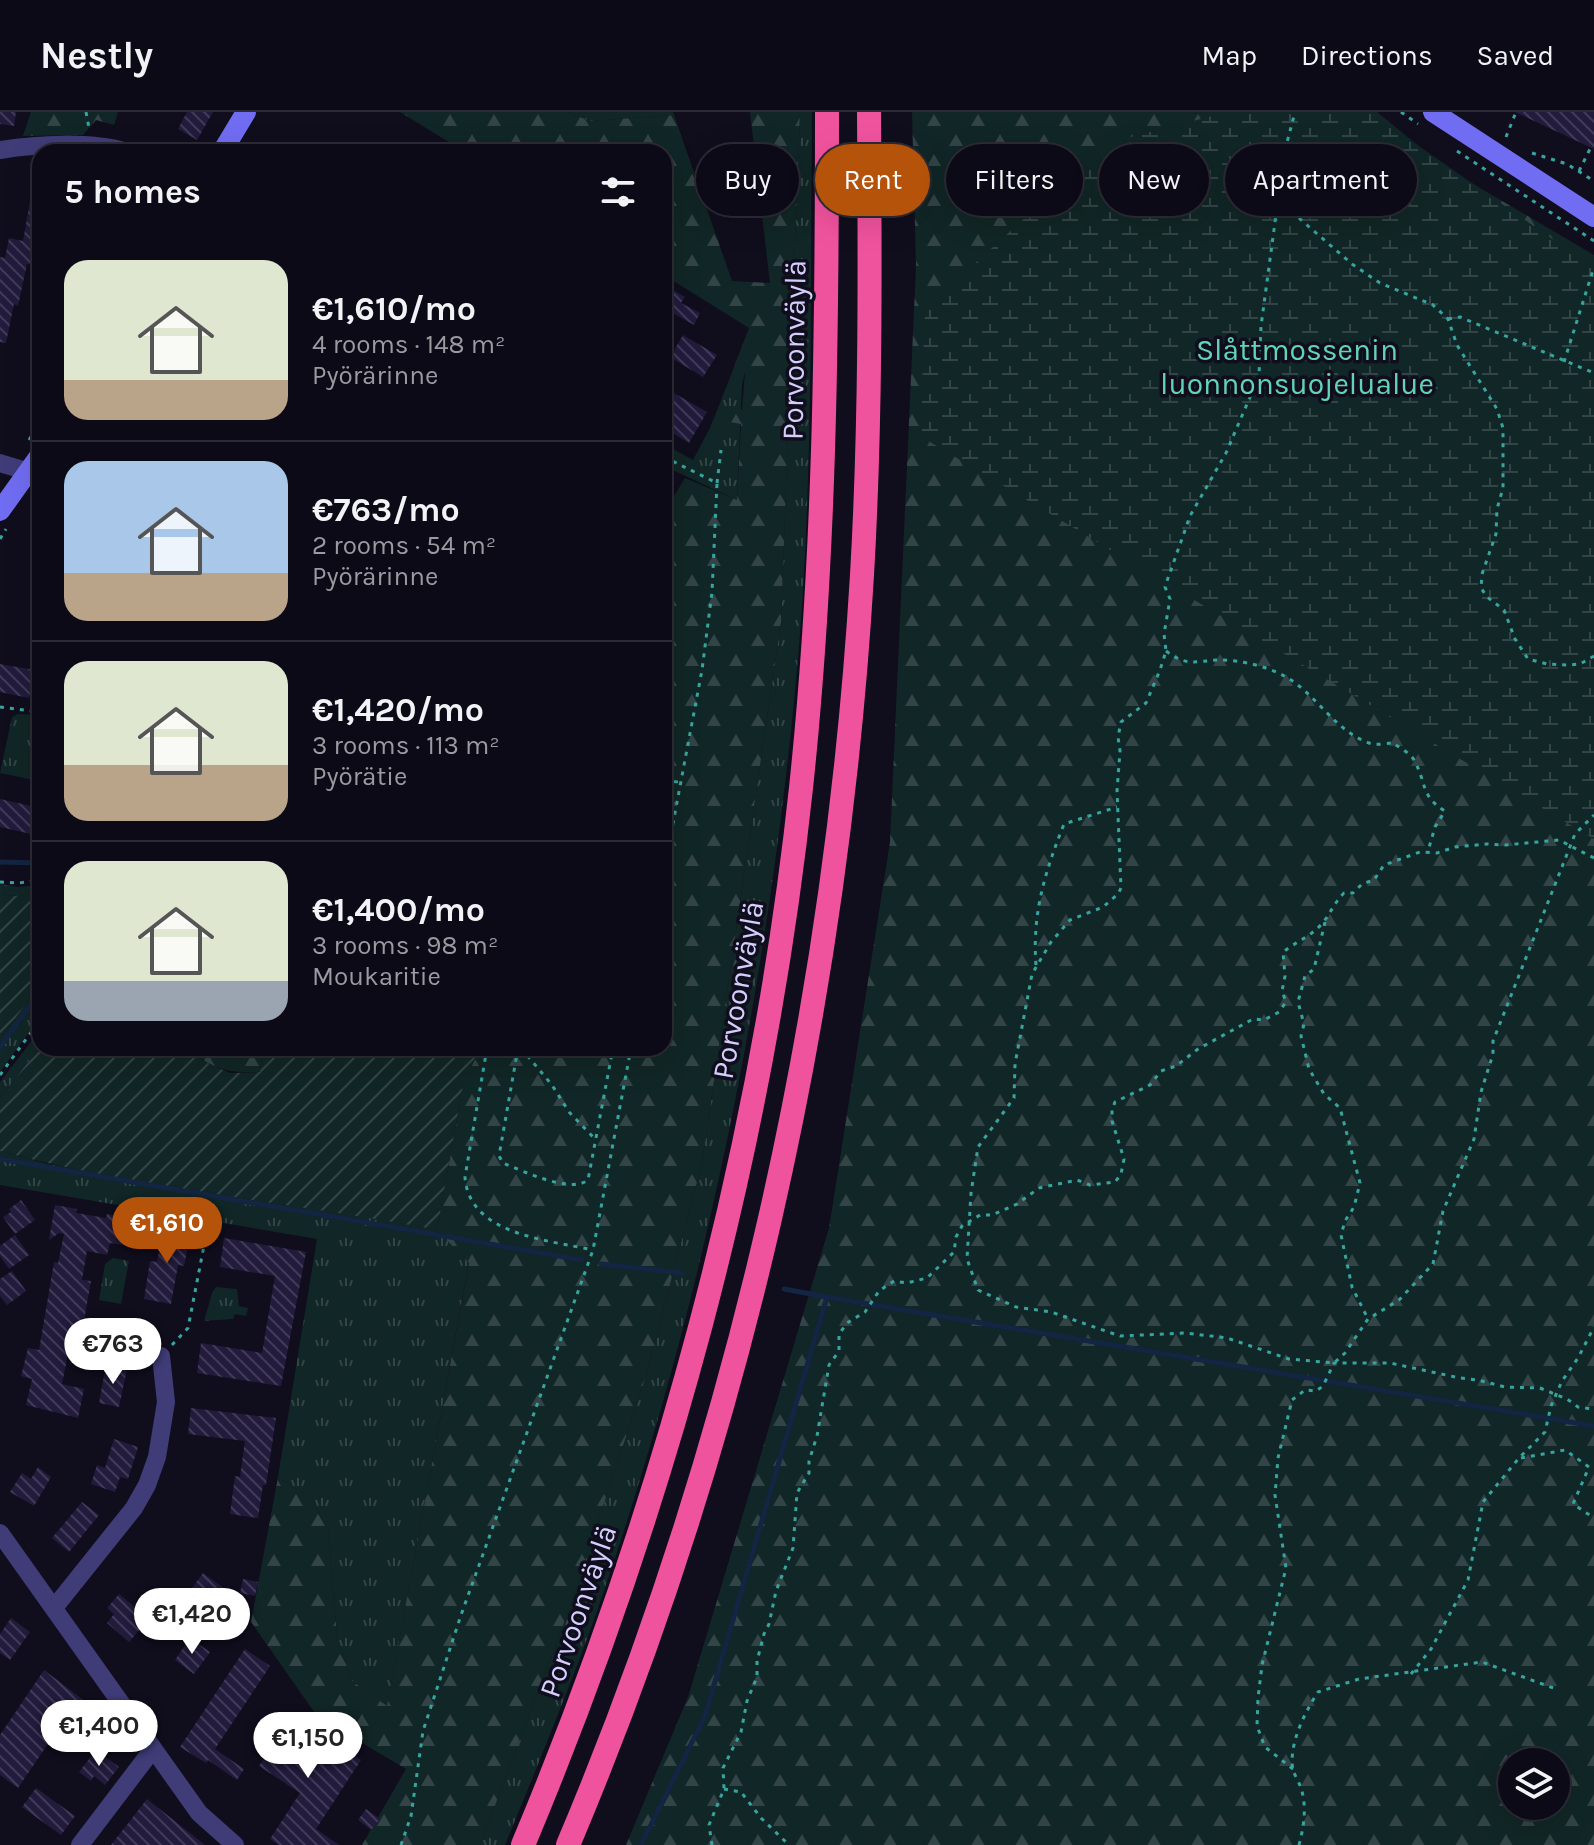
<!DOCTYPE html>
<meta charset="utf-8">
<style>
body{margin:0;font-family:Karla,sans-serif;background:#15131f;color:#f1f3f6;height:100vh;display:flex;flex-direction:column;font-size:30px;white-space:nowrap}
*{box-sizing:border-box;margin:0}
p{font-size:26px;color:#9a9aa1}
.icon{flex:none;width:44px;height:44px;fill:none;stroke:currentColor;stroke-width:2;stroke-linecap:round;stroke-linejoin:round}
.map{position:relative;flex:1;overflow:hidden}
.sheet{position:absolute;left:32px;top:32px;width:640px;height:912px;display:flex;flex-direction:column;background:#0c0a16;border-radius:24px;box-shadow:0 8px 32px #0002,0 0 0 2px #2c2b35}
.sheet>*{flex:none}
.hud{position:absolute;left:696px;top:32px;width:760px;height:72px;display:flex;gap:16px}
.buttons{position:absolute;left:1498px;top:1636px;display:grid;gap:16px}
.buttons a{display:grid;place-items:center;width:72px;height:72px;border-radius:50%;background:#0c0a16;box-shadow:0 8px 32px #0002,0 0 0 2px #2c2b35;font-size:40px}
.price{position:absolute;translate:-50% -68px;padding:0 18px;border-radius:28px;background:#fff;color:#222;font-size:26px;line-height:52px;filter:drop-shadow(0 2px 4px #0008)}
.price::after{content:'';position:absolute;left:50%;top:48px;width:24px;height:18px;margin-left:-12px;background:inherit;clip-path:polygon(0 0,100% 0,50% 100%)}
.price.active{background:#b45309;color:#fff}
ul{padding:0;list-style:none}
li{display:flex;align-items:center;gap:24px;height:200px;padding:0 32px}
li+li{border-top:2px solid #2c2b35}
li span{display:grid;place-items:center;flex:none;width:224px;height:160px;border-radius:24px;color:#555}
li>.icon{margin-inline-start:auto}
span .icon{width:96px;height:96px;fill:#fffc;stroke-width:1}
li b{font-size:34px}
h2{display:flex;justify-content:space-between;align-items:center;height:96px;padding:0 32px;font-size:34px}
.chip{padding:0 28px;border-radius:36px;background:#0c0a16;box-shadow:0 8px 32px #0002,0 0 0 2px #2c2b35;font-size:28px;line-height:72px}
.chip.active{background:#b45309;color:#fff}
header{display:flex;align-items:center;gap:48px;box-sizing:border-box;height:112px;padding:0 40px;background:#0c0a16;border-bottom:2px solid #2c2b35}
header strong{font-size:38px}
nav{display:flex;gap:44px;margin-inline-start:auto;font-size:28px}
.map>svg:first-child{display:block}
</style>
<header>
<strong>Nestly</strong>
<nav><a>Map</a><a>Directions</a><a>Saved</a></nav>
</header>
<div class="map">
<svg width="1594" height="1733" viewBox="0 0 1594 1733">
<defs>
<pattern id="grass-tufts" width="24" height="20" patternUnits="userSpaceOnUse" patternTransform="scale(2)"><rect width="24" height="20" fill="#112626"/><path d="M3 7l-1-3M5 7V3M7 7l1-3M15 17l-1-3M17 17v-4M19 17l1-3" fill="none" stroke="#334446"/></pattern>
<pattern id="forest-firs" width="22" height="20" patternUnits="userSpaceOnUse" patternTransform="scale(2)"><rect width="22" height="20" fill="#112626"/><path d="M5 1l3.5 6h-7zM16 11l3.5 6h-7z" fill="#334446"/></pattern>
<pattern id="wetland-marsh" width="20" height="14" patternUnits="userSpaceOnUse" patternTransform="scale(2)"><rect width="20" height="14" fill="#112626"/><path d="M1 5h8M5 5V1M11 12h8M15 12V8" fill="none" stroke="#334446"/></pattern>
<pattern id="garden-furrows" width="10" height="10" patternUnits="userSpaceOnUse" patternTransform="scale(2)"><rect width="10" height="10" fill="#112626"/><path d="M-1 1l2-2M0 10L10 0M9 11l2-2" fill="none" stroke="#334446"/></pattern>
<pattern id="building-back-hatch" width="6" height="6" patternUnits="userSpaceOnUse" patternTransform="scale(2)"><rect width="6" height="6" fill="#221b3c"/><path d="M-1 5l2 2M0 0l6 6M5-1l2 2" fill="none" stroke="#413b59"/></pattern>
</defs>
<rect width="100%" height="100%" fill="#100d1d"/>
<g fill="url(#grass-tufts)">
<polygon points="567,0 673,0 674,3 590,9"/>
<path d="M 800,0 L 812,0 C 810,193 814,387 795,579 C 766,881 705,1180 608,1467 C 578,1557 541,1645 505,1733 L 480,1733 L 570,1495 L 645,1267 L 702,1051 L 781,510 Z"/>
<polygon points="747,222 754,226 742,272 737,388 664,354 664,332 693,348 711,314"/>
<polygon points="18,602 40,603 39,669 0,661 12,605"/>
<polygon points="0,772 18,775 40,773 40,782 14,784 0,782"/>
<polygon points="40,873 40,905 0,960 0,927"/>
<polygon points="40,918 40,935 0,986 0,970"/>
<polygon points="0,1039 48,1052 245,1087 342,1100 437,1118 469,1150 387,1595 352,1569 337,1524 328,1418 312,1387 278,1365 317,1127 0,1073"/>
<polygon points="113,1146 129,1149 121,1192 99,1188 105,1152"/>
<polygon points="216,1175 237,1177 239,1194 248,1196 246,1204 235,1202 233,1207 204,1209 212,1181"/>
</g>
<g fill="url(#forest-firs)" fill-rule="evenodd">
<polygon points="31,0 118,0 114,13 96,8 83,23 23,24"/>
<polygon points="400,0 567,0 590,9 674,3 732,169 770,171 750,0 800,0 781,510 702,1051 645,1267 570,1495 480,1733 362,1733 406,1657 317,1604 251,1510 278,1365 312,1387 328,1418 337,1524 352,1569 387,1594 469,1151 437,1118 463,973 480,936 664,936 664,401 685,366 737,388 741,312 714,307 718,296 742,298 745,261 734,255 749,216 664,163 664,40 465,40"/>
<path d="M 912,0 L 1377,0 L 1446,56 L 1594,143 L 1594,1733 L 626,1733 L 688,1585 L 829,1116 L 890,730 L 916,154 ZM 1512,1650 L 1556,1650 L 1556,1694 L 1512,1694 Z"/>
<path d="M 184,936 L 259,936 L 262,945 L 260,960 C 224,961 215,957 184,936 Z"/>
</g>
<polygon fill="url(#wetland-marsh)" points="1228,0 1370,0 1594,156 1594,727 920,324 925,197 1107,31"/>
<g fill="url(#garden-furrows)">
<polygon points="0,782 14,784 40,782 40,873 0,927"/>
<path d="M 40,935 L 184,936 L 205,950 L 230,961 L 260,960 L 262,945 L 259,936 L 480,936 L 463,973 L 437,1118 C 292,1090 142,1078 0,1039 L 0,986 Z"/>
</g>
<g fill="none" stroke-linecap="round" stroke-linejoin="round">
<g stroke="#122542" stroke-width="5">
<polyline points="0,750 40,751"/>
<polyline points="0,935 40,879"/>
<polyline points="0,1047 582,1148"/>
<polyline points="601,1152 682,1161"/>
<polyline points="827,1185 1594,1314"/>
<polyline points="641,1733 705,1604 827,1185 784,1177"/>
</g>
</g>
<g fill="url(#building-back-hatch)">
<polygon points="0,0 16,0 14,14 0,12"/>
<polygon points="187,0 213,0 197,28 178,17"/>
<polygon points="1515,0 1594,0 1594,37"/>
<polygon points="33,72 40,73 40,116 30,152 27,152 18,194 14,192 6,231 0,230 0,145 5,146 9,126 23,129"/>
<polygon points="670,176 685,185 681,191 700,201 694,213 664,196 664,186"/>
<polygon points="683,223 717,243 703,265 670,245"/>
<polygon points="672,280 707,300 689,331 664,316 664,294"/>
<polygon points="0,552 34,558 29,586 0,580"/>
<polygon points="0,687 40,696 40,724 0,715"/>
<polygon points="21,1088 35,1108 15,1122 3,1105 11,1100 9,1097"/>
<polygon points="55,1093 77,1097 76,1101 106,1106 107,1102 127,1106 122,1133 110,1131 107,1143 87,1139 82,1168 91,1169 83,1214 74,1212 62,1272 84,1277 78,1306 26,1293 32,1267 21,1264 28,1236 39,1238 54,1150 58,1151 64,1122 59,1121 49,1128"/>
<polygon points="163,1114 191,1119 184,1154 178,1153 171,1192 144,1187 150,1149 157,1150"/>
<polygon points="15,1123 29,1143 9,1157 0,1144 0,1134"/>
<polygon points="224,1126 306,1140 281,1274 197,1261 201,1231 262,1241 275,1164 220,1155"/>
<polygon points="12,1159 26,1179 7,1193 0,1184 0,1167"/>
<polygon points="106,1253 127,1257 119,1295 99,1291"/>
<polygon points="191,1296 276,1306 266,1373 263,1373 258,1406 230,1402 235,1364 240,1365 245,1329 188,1322"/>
<polygon points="114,1327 138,1335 128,1367 120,1365 115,1380 91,1372 97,1353 105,1356"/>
<polygon points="38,1355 51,1365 34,1394 10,1380 22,1361 31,1367"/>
<polygon points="82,1390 99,1403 69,1440 52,1426"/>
<polygon points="203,1461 239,1487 220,1513 184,1487"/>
<polygon points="243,1467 258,1470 255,1484 240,1481"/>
<polygon points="119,1482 149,1507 129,1530 107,1511 114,1502 107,1496"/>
<polygon points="11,1506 30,1520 10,1548 0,1541 0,1522"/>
<polygon points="190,1526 210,1540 194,1562 175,1548"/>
<polygon points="245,1537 270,1554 215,1637 244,1657 237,1668 208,1648 206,1651 180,1635"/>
<polygon points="44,1558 111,1609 91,1638 60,1614 18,1676 0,1663 0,1623"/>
<polygon points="293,1601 361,1648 316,1717 339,1733 279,1733 270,1727 300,1681 259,1654"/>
<polygon points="96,1638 119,1655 105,1673 94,1664 91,1669 79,1660"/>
<polygon points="36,1676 75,1704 61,1723 22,1695"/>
<polygon points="147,1687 205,1733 111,1733"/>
<polygon points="366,1697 380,1707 371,1718 358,1708"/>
</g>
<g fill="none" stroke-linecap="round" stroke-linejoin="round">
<g stroke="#37a59f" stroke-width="3" stroke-dasharray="4 6" stroke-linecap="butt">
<polyline points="86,0 89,16"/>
<polyline points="1401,0 1418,12"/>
<polyline points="1506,25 1516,0"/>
<polyline points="1457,39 1594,129"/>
<polyline points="1532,41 1567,52 1594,69"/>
<polyline points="1579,59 1591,35"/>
<polyline points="1278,88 1285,38 1295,0"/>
<polyline points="1448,207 1460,205 1594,261"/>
<polyline points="1564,250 1594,155"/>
<polyline points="29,328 40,310"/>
<polyline points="664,345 717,371 712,480 702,558 664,759"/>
<polyline points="717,371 721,338"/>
<polyline points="0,427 6,417"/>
<path d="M 1166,539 C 1187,555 1195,549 1219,548 C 1240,548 1267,554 1286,565 C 1316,582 1335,619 1369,631 C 1376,634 1386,631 1393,631 C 1400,636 1410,641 1414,648 C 1427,671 1420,684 1445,699 L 1435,715 L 1428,739"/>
<polyline points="1594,544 1580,552 1568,553 1547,552 1528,547 1515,527 1504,498 1487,485 1481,476 1482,462 1496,422 1497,397 1503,376 1503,316 1497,297 1457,233 1448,207 1433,193 1380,171 1352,152 1278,88 1261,214 1259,264 1226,341 1190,404 1167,469 1165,475 1170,487 1164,522 1166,539 1160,558 1146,591 1121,610 1118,625 1120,639 1117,679 1121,776 1118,782 1103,795 1070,808 1051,830 1032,862 1015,952 1014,986 978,1035 971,1081 967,1147 978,1178 1016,1195 1051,1200 1120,1224 1186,1221 1227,1226 1289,1247 1334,1251 1345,1241 1368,1207 1399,1188 1433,1152 1443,1099 1474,1027 1481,980 1493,942 1493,929 1575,722 1594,703"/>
<polyline points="0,595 40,600"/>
<polyline points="664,669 680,670"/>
<polyline points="0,770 19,771 40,768"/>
<polyline points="1325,810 1314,857 1305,864 1298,890 1304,912 1301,924 1309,957 1324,982 1340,996 1360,1071 1354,1095 1345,1109 1341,1123 1352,1175 1368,1207"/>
<path d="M 1036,853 C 1032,801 1045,760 1064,712 L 1117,695"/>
<path d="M 487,936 L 465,1065 C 469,1123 548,1128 593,1138"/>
<path d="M 518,936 L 499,1044 L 503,1051 C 523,1059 570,1082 588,1068 L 613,936"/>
<polyline points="521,936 552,973 569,1000 596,1028"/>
<polyline points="0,963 40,908"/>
<polyline points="172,1233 188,1216 208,1113"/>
<polyline points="1521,1346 1565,1338 1589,1355 1573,1392 1594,1406"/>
<polyline points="1411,1562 1431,1537 1468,1468 1483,1390 1519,1346 1545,1320 1551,1294 1562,1269 1578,1246 1594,1215"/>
<polyline points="1293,1657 1265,1635 1257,1614 1258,1586 1262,1553 1286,1456 1275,1383 1278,1346 1292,1288 1305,1278 1316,1279 1323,1274 1334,1251 1390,1251 1460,1266 1478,1268 1505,1275 1540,1276 1567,1287 1578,1295 1594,1297"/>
<polyline points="724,1677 741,1680 761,1706 789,1733"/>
<polyline points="401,1733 411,1704 423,1619 461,1503 593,1138 631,936"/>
<path d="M 712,1733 L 709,1713 L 724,1677 L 723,1656 L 741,1620 L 747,1589 L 757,1565 L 757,1549 L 764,1522 L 769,1512 L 776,1479 L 793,1436 L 797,1381 L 809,1361 L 809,1349 L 817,1324 L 829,1253 L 839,1239 L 839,1222 L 847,1211 L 865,1200 L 879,1179 L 894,1169 L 907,1171 L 927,1166 L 954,1140 L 956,1125 L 962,1114 L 980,1103 L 992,1103 L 1017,1092 L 1039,1076 L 1077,1068 L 1090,1073 L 1115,1070 L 1121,1062 L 1124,1047 L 1112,1009 L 1112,998 L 1115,990 L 1150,973 L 1161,959 L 1176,954 L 1198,937 L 1253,907 L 1264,908 L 1279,900 L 1286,890 L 1282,879 L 1285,864 L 1283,840 C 1297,829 1314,823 1325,808 C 1332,798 1335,790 1344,781 L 1353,781 L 1362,772 L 1374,768 L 1384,753 L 1420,740 L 1437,741 L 1455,735 L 1487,732 L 1505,733 L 1559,728 L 1594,746"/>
<path d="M 1299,1733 C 1304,1714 1307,1695 1301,1676 C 1299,1670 1295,1664 1293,1658 C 1288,1633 1305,1600 1318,1580 L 1359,1567 L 1482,1550 L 1556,1577"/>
</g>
<g stroke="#3f3c78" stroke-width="18">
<path d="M 0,38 C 37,32 91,29 127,40"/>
<polyline points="0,351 40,363"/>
<polyline points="0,1421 199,1701 235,1733"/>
<polyline points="54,1496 134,1396 147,1373 157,1345 166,1290 161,1244"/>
<polyline points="80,1733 153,1637"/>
</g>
<g stroke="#716df2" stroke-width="20">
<polyline points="1433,0 1594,105"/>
<polyline points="222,40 246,0"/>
<polyline points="0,399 40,343"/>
</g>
<g stroke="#f0539e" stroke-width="24">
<path d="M 523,1733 C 664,1397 762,1039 801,676 C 825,450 827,227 827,0"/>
<path d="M 568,1733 C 738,1331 836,899 862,463 C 871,309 870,154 869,0"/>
</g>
</g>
<g text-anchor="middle" stroke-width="7" stroke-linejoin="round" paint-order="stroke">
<g font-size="30" fill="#d3cefb" stroke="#100d1d">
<text transform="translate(794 238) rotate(-89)" y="10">Porvoonväylä</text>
<text transform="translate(738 878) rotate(-80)" y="10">Porvoonväylä</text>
<text transform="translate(578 1499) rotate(-71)" y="10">Porvoonväylä</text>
</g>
<g font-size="30" fill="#61d3b7" stroke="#100d1d">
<text x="1297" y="248">Slåttmossenin<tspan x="1297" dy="34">luonnonsuojelualue</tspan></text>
</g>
</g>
</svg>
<div class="buttons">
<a><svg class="icon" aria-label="layers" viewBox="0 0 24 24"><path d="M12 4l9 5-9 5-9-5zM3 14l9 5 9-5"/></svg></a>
</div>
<b class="price active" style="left:167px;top:1153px">€1,610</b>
<b class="price" style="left:113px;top:1274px">€763</b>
<b class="price" style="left:192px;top:1544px">€1,420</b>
<b class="price" style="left:99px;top:1656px">€1,400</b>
<b class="price" style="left:308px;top:1668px">€1,150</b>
<div class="hud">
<a class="chip">Buy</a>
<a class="chip active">Rent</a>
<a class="chip">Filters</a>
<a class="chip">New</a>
<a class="chip">Apartment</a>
</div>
<section class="sheet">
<h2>5 homes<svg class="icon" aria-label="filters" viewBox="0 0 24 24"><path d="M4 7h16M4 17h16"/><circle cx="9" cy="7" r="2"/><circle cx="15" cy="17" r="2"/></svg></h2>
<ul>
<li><span style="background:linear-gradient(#dfe7d0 75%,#b9a48a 0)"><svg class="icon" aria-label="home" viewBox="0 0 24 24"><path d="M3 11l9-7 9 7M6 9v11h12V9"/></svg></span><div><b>€1,610/mo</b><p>4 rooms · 148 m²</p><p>Pyörärinne</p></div></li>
<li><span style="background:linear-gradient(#a9c7e8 70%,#b9a48a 0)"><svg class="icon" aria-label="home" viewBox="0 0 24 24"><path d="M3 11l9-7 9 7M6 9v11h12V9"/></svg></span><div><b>€763/mo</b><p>2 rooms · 54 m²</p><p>Pyörärinne</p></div></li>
<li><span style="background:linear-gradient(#dfe7d0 65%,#b9a48a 0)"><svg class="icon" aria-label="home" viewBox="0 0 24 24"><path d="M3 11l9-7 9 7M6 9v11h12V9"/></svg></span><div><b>€1,420/mo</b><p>3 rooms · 113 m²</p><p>Pyörätie</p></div></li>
<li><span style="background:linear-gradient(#dfe7d0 75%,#9aa5b1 0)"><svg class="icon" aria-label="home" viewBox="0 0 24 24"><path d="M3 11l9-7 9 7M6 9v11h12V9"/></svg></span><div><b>€1,400/mo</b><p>3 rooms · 98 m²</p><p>Moukaritie</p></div></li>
</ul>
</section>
</div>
